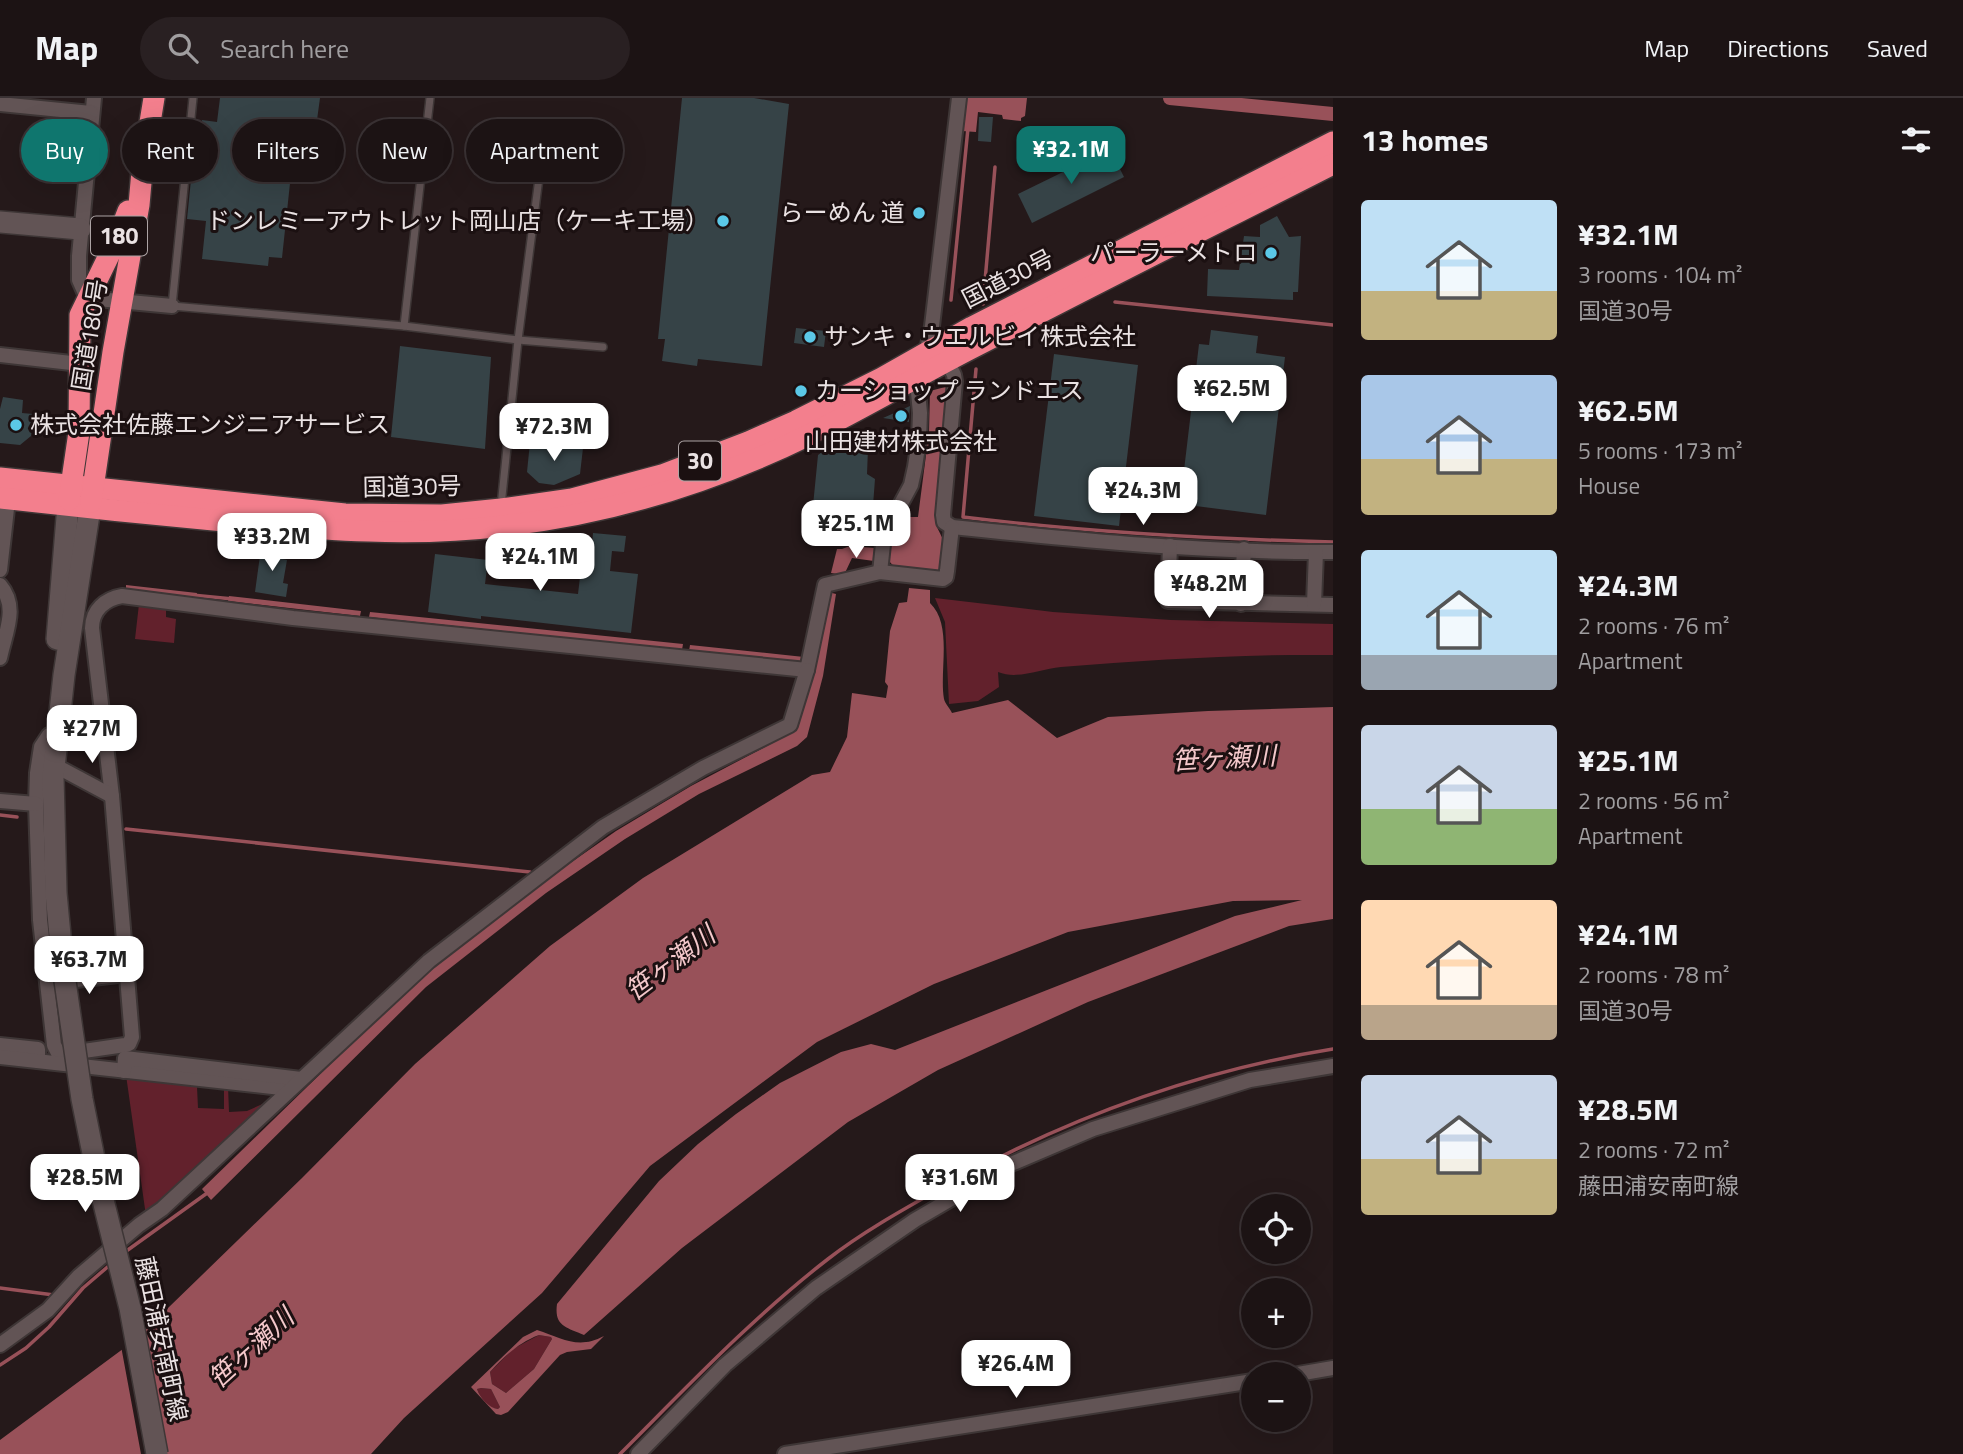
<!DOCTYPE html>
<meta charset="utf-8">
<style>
body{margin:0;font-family:"Titillium Web","Noto Sans JP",sans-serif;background:#292022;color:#f1f3f6;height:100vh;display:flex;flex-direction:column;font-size:26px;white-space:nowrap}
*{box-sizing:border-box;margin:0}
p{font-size:23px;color:#a09ea0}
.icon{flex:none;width:38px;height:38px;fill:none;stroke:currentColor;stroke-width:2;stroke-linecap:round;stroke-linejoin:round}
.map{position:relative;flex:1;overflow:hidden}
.details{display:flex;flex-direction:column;background:#1c1314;width:630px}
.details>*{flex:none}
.hud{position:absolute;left:21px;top:21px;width:665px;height:63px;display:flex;gap:14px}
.tools{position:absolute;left:1241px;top:1096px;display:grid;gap:14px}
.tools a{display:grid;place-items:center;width:70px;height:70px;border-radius:50%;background:#1c1314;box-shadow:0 7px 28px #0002,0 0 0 2px #3a3234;font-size:35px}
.price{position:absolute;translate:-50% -60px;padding:0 16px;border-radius:14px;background:#fff;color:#222;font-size:23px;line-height:46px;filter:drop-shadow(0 2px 4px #0008)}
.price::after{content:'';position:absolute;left:50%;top:42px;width:21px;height:16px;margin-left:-10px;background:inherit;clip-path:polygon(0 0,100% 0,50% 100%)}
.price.current{background:#0f766e;color:#fff}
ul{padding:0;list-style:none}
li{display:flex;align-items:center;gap:21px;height:175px;padding:0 28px}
li span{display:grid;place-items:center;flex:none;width:196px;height:140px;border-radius:7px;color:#555}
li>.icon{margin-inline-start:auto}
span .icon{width:84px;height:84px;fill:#fffc;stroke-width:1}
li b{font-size:30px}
h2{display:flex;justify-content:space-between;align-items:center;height:84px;padding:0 28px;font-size:30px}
.tag{padding:0 24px;border-radius:32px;background:#1c1314;box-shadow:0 7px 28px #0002,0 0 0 2px #3a3234;font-size:24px;line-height:63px}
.tag.current{background:#0f766e;color:#fff}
header{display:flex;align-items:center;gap:42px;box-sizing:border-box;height:98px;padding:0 35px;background:#1c1314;border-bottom:2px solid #3a3234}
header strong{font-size:33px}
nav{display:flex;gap:38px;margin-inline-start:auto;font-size:24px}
.search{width:490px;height:63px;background:#292022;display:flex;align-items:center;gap:18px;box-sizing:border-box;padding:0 24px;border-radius:38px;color:#a09ea0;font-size:26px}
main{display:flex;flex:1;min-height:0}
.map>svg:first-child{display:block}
</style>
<header>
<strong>Map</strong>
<div class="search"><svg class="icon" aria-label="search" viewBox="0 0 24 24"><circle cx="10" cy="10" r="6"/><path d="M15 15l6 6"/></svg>Search here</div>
<nav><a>Map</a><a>Directions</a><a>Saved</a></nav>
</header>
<main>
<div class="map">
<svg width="1333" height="1356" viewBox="0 0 1333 1356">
<rect width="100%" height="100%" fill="#25191a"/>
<g fill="#62212c" fill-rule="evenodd">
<path d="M 935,500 L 1053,514 L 1171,522 L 1333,526 L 1333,557 C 1242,556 1151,562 1061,569 C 1040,571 1018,582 998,574 L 999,589 L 978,603 L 949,606 L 945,524 Z"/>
<polygon points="139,506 166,509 166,519 176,521 174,545 135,541"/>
<path d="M 126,977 L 228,988 L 229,1014 L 247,1013 L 267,1004 L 146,1118 ZM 197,989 L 224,989 L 224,1011 L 198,1010 Z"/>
<polygon points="539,1237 551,1239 552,1241 534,1271 506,1295 492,1286 490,1274 513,1251"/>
<path d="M 481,1290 L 491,1291 L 500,1309 L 498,1311 C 488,1310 480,1300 477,1291 Z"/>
</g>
<g fill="#985159" fill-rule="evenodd">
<polygon points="967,0 1027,0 1025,18 1021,20 1021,23 1003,21 1002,17 978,14 976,34 962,33 965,7 963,3"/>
<path d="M 949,288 L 939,377 L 936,425 C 937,431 941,436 943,442 C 946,453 943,463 940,474 L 899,474 L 889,463 L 886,462 L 886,450 L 890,450 L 893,437 L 905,419 L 918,419 L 929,334 L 930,293 Z"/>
<polygon points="850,448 875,450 874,463 852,460 844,477 831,475 837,451 842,451"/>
<polygon points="126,487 197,495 196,500 126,493"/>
<path d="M 909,490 L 930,492 L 930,505 C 953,527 939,572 944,601 C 945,606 950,610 952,615 L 1008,602 L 1057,640 L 1108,619 L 1208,613 L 1333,609 L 1333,821 L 1289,828 L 1088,904 L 938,972 L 848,1024 L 682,1150 L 584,1237 C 566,1229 554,1228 557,1206 L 659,1083 L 698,1046 L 736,1016 L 780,985 L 841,954 L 871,946 L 895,952 L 1235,818 L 1302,802 L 1233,803 L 1068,834 L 934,886 L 817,944 L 650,1068 L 542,1195 L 404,1320 L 371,1356 L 0,1356 L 0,1342 L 135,1242 L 302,1080 L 415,966 L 550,848 L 643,780 L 812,677 L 830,674 L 847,639 L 852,595 L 886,600 L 888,588 L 885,584 L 890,533 L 899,505 L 907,504 Z"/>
<polygon points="828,494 836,496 823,578 807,639 797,648 699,696 625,741 546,795 426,889 211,1102 202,1091 418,881 516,803 616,733 691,688 795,633"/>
<polygon points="229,498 361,513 360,518 228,503"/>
<polygon points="370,514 683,546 682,552 369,519"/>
<polygon points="690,547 804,559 804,564 689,553"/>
<path d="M 537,1232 C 562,1240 578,1252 604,1238 L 591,1251 L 567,1254 L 560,1257 L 508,1314 L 501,1317 L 496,1316 L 471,1289 L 523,1239 ZM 539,1237 L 551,1239 L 552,1241 L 534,1271 L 506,1295 L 492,1286 L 490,1274 C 505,1258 518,1245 539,1237 ZM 481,1290 L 491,1291 L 500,1309 L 498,1311 C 489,1310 480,1300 477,1291 Z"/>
</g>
<polygon fill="#25191a" points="144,1228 160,1330 165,1356 141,1356 121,1248"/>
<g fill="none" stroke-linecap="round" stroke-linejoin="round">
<g stroke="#985159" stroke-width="3.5">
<polyline points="984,190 1005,193"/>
<polyline points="951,202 968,30"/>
<polyline points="1115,204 1333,227"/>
<polyline points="983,206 995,69"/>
<path d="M 976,271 L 963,419 C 1086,434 1209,441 1333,444"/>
<polyline points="192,497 233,501"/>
<polyline points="0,717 17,719"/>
<polyline points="126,731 530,774"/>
<polyline points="125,1154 210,1093"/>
<polyline points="0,1190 54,1197"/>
<polyline points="0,1267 26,1250 49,1229 83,1190 111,1166"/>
<path d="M 620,1356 C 687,1289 753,1219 828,1161 C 864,1133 906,1110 945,1088 C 1067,1020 1195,973 1333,951"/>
</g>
<polyline stroke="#985159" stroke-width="14" points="1170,0 1333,16"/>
</g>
<g fill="#364347">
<polygon points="220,0 320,0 317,22 297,20 282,160 269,159 268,168 202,161 206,123 187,121 193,62 198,63 202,22 217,24"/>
<polygon points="682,0 754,0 789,6 762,268 698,261 697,268 662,263 665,241 658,241"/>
<polygon points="979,19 993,19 991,44 978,43"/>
<polygon points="1110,51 1124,79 1032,125 1018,96"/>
<polygon points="1277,118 1289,139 1301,138 1298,194 1293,194 1293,202 1207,198 1208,171 1239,172 1244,138 1260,139 1260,127"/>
<polygon points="796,230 826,233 824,249 794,245"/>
<polygon points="1211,232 1258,238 1256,255 1285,259 1266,417 1180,406 1199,246 1209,247"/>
<polygon points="400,248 491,259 485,351 391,339"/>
<polygon points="1054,256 1138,267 1119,428 1034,418"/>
<polygon points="3,299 23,302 22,315 33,316 31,338 20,347 0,345 0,311"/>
<polygon points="910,308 909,324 883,320"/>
<polygon points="530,344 583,350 580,376 554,387 539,385 527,374"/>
<polygon points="828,350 868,351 867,376 875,381 871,434 811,428 818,357"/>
<polygon points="593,435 626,438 624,454 612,453 610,473 638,476 631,535 481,518 481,521 428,514 435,456 488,462 485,486 578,496 581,470 590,471"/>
<polygon points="261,450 284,453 282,461 287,462 283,485 288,486 286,499 255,494"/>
</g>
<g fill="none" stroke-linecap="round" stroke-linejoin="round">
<defs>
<g id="lane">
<polyline points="193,0 172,208 404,228 518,242 603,249"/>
<polyline points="404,228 430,0"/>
<polyline points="501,408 518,242 546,26"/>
</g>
<g id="street">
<polyline points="94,0 79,158 79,182 87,200 172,208"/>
<polyline points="0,6 91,15"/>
<path d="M 944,256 L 954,277 L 955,283 L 943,417 L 944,424 L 952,429 C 1079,442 1206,455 1333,454"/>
<polyline points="0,257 80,266"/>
<polyline points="1170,448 1168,503 1333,507"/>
<polyline points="0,472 9,393"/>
<polyline points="880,474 884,437 911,387 915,369 919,342 920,315 918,294 932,228 959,0"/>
<path d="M 0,487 C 19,509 5,535 0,560"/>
<polyline points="1241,506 1244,451"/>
<polyline points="1314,506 1316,454"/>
<path d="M 49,637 L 41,649 L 37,675 L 36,706 L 40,822 L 54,947 L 58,955 L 63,956 L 125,947 L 129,946 L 132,939 L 112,698 L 92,530 C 92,512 105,501 122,498 L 293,520 L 807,572 L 825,487 L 880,474 L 943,481 L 946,479 L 947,473 L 952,429"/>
<polyline points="56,668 112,698"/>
<polyline points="0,703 36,706"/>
<polyline points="59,884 126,876"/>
<polyline points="0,947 38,951 38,963"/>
<polyline points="0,959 290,991"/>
<polyline points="124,973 125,960 301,981"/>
<polyline points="0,1247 48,1212 79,1178 139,1127 162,1111 429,863 603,729 703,670 790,627 807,572"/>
<polyline points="1298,1276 1333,1270"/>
<polyline points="638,1356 725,1267 816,1190 915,1122 1011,1066 1093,1031 1250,982 1333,968"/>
<polyline points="785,1356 1253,1283"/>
</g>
<g id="secondary">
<polyline points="0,124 80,131"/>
<polyline points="57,541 68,407"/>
<polyline points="63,869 56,795 53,679 64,577 90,410"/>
</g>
<g id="highway">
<polyline points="0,380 345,416 442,417 501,411 572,401 662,377 748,344 796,323 882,280 972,229 1333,44"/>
<path d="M 0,400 C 78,409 156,417 234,424 C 324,432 413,439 503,428 C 609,416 713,384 809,337 C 866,309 921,276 978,247 C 1096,185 1215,126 1333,66"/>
<polyline points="69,402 79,334 80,217 118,139 128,113"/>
<polyline points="91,404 113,254 139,107 142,73 154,0"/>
</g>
</defs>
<use href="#lane" stroke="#3e3636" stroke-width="10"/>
<use href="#street" stroke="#3e3636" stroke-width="18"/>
<use href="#secondary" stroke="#3e3636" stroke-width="24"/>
<use href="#highway" stroke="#3e3636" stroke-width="24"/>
<use href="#lane" stroke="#625455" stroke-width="7"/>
<use href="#street" stroke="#625455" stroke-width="14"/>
<use href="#secondary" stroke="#625455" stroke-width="21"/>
<use href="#highway" stroke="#f37f8d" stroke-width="21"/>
<defs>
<polyline id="secondary-bridge" points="63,869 82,1001 100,1090 130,1210 157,1356"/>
</defs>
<use href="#secondary-bridge" stroke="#3e3636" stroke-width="24" stroke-linecap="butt"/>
<use href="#secondary-bridge" stroke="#625455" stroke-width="21"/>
</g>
<g fill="#5bc8e7" stroke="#1b1011" stroke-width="2.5">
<circle cx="919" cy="115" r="7"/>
<circle cx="723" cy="123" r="7"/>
<circle cx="1271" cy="155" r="7"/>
<circle cx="810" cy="239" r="7"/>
<circle cx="801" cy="293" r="7"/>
<circle cx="901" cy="318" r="7"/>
<circle cx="16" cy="327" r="7"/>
</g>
<g text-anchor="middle" stroke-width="6" stroke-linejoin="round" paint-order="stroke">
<g fill="#1b1011" stroke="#aca3a4" stroke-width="2">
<rect x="91" y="118.5" width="56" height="39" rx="5"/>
<rect x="679" y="343.5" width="42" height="39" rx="5"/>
</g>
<g font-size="23" font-weight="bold" fill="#eae2e3">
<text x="119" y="146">180</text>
<text x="700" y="371">30</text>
</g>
<g font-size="24" fill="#eae2e3" stroke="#1b1011" text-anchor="end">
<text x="905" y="123">らーめん 道</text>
<text x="709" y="131">ドンレミーアウトレット岡山店（ケーキ工場）</text>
<text x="1257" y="163">パーラーメトロ</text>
<text x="824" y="247" text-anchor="start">サンキ・ウエルビイ株式会社</text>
<text x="815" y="301" text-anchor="start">カーショップ ランドエス</text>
<text x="30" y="335" text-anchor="start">株式会社佐藤エンジニアサービス</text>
<text x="901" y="352" text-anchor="middle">山田建材株式会社</text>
</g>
<g font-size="24" fill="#eae2e3" stroke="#1b1011">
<text transform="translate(1008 181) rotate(-27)" y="8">国道30号</text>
<text transform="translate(90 237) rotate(-81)" y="8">国道180号</text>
<text transform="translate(412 389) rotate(-1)" y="8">国道30号</text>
<text transform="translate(161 1241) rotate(78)" y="8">藤田浦安南町線</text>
</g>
<g font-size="26" font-style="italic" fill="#f4c8cb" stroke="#1b1011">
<text transform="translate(1224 660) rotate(-3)" y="9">笹ヶ瀬川</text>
<text transform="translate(670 865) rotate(-37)" y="9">笹ヶ瀬川</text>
<text transform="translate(251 1250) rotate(-42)" y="9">笹ヶ瀬川</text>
</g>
</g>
</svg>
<div class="tools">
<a><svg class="icon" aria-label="locate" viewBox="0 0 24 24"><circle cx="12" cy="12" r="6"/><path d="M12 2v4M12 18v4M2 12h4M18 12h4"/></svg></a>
<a>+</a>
<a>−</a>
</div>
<b class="price current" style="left:1071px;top:88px">¥32.1M</b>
<b class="price" style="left:1232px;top:327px">¥62.5M</b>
<b class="price" style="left:554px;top:365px">¥72.3M</b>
<b class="price" style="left:1143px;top:429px">¥24.3M</b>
<b class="price" style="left:856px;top:462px">¥25.1M</b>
<b class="price" style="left:272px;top:475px">¥33.2M</b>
<b class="price" style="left:540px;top:495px">¥24.1M</b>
<b class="price" style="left:1209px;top:522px">¥48.2M</b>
<b class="price" style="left:92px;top:667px">¥27M</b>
<b class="price" style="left:89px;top:898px">¥63.7M</b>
<b class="price" style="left:85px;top:1116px">¥28.5M</b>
<b class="price" style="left:960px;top:1116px">¥31.6M</b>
<b class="price" style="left:1016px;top:1302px">¥26.4M</b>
<div class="hud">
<a class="tag current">Buy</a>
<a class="tag">Rent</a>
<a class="tag">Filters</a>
<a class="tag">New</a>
<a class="tag">Apartment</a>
</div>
</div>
<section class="details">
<h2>13 homes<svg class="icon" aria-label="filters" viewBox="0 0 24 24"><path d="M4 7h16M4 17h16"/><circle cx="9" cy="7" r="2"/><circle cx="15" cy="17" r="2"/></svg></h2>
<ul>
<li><span style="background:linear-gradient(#bfe0f5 65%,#c2b280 0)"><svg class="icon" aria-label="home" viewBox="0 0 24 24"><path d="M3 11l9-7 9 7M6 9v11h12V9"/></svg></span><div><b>¥32.1M</b><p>3 rooms · 104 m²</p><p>国道30号</p></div></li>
<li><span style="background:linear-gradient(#a9c7e8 60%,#c2b280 0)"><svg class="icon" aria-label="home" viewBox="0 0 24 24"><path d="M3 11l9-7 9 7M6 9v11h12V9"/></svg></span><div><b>¥62.5M</b><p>5 rooms · 173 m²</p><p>House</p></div></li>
<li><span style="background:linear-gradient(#bfe0f5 75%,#9aa5b1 0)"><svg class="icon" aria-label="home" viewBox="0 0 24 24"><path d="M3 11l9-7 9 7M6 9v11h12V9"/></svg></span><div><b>¥24.3M</b><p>2 rooms · 76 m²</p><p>Apartment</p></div></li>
<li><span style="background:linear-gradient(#c9d6e8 60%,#8fb573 0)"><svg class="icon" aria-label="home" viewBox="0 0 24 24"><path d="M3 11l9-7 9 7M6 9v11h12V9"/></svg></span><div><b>¥25.1M</b><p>2 rooms · 56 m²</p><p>Apartment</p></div></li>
<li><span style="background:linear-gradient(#ffd9b3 75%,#b9a48a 0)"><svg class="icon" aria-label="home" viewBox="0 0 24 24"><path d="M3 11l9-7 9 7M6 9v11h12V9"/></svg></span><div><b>¥24.1M</b><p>2 rooms · 78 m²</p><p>国道30号</p></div></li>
<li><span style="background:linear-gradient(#c9d6e8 60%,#c2b280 0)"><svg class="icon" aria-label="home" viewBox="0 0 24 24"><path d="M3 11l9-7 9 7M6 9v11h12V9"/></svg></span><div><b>¥28.5M</b><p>2 rooms · 72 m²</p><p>藤田浦安南町線</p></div></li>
</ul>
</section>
</main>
